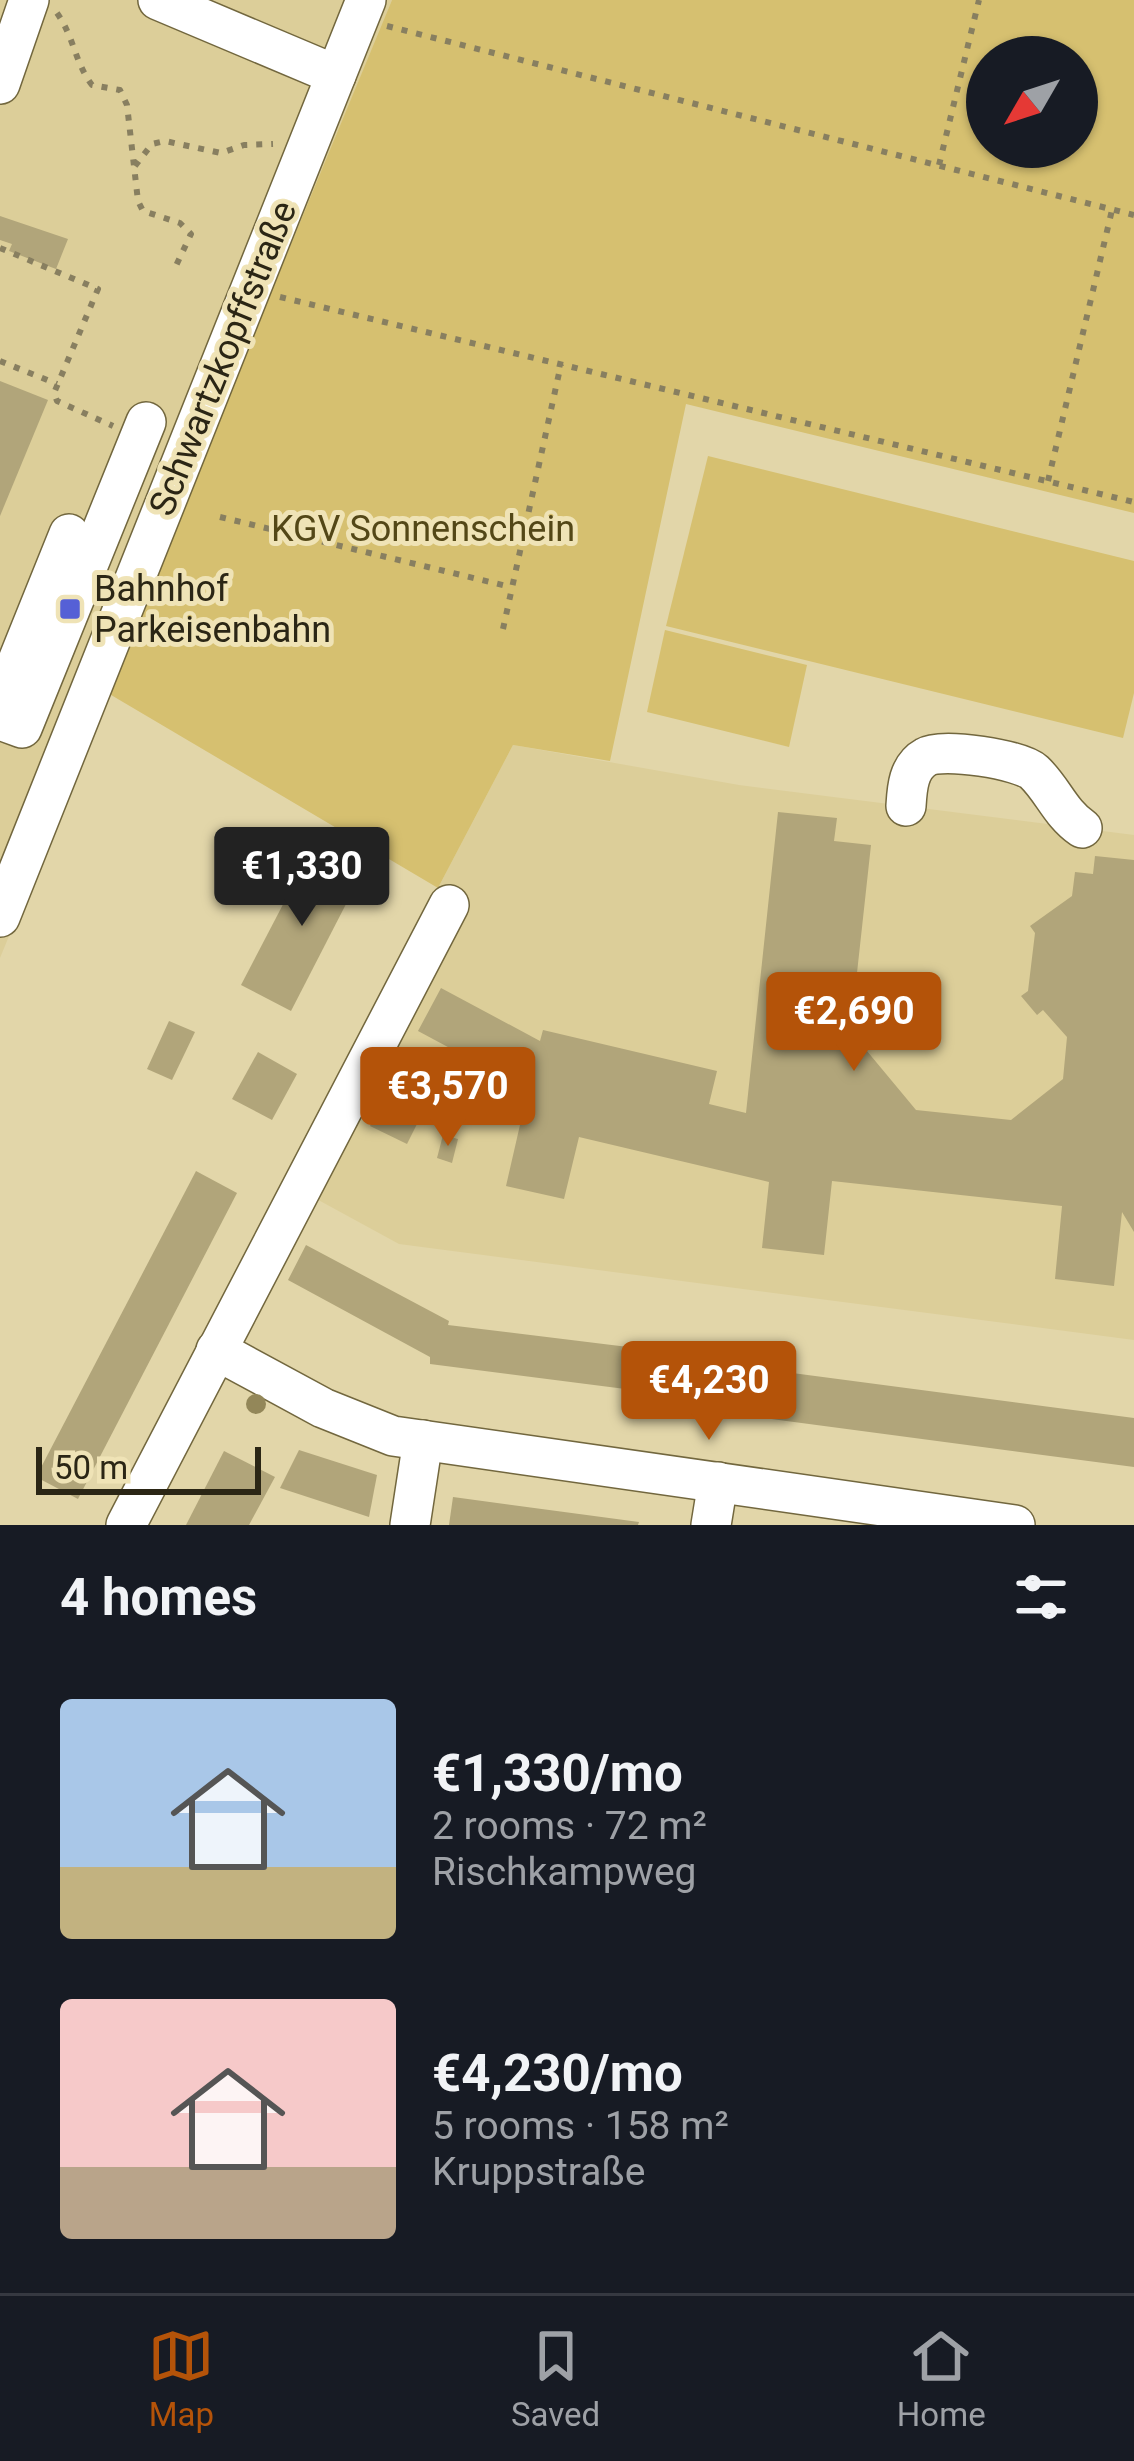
<!DOCTYPE html>
<meta charset="utf-8">
<style>
body{margin:0;font-family:Roboto,sans-serif;background:#20242c;color:#f1f3f6;height:100vh;display:flex;flex-direction:column;font-size:45px;white-space:nowrap}
*{box-sizing:border-box;margin:0}
p{font-size:39px;color:#9ea1a6}
.icon{flex:none;width:66px;height:66px;fill:none;stroke:currentColor;stroke-width:2;stroke-linecap:round;stroke-linejoin:round}
.map{position:relative;height:1525px;overflow:hidden}
.details{display:flex;flex-direction:column;background:#171b24;flex:1}
.details>*{flex:none}
.needle{width:78px;rotate:231deg}
.buttons{position:absolute;left:966px;top:36px;display:grid;gap:24px}
.buttons a{display:grid;place-items:center;width:132px;height:132px;border-radius:50%;background:#171b24;box-shadow:0 3px 9px #0004;font-size:60px}
.scale{position:absolute;left:36px;bottom:30px;width:225px;box-sizing:border-box;padding-left:12px;border:6px solid #2b2615;border-top:0;font-size:33px;line-height:42px;white-space:nowrap;color:#2b2615;-webkit-text-stroke:9px #efe3b6;paint-order:stroke}
.price{position:absolute;translate:-50% -102px;padding:0 27px;border-radius:12px;background:#b45309;color:#fff;font-size:39px;line-height:78px;filter:drop-shadow(0 3px 6px #0008)}
.price::after{content:'';position:absolute;left:50%;top:72px;width:36px;height:27px;margin-left:-18px;background:inherit;clip-path:polygon(0 0,100% 0,50% 100%)}
.price.active{background:#222;color:#fff}
ul{padding:0;list-style:none}
li{display:flex;align-items:center;gap:36px;height:300px;padding:0 60px}
li span{display:grid;place-items:center;flex:none;width:336px;height:240px;border-radius:12px;color:#555}
li>.icon{margin-inline-start:auto}
span .icon{width:144px;height:144px;fill:#fffc;stroke-width:1}
li b{font-size:51px}
h2{display:flex;justify-content:space-between;align-items:center;height:144px;padding:0 60px;font-size:51px}
.dock{display:flex;justify-content:space-around;align-items:center;height:168px;border-top:3px solid #363941;background:#171b24;font-size:33px;color:#9ea1a6}
.dock a{display:grid;justify-items:center;gap:6px}
.dock .active{color:#b45309}
.map>svg:first-child{display:block}
</style>
<div class="map">
<svg width="1134" height="1525" viewBox="0 0 1134 1525">
<rect width="100%" height="100%" fill="#e2d6a9"/>
<g fill="#dcce99">
<polygon points="0,0 392,0 0,958"/>
<polygon points="513,745 739,785 1134,835 1134,1340 399,1244 300,1190 449,905 438,888"/>
</g>
<g fill="#d6c070" fill-rule="evenodd">
<path d="M 392,0 L 1134,0 L 1134,513 L 686,404 L 610,761 L 513,745 L 438,888 L 106,692 ZM 987,57 L 1077,57 L 1077,147 L 987,147 Z"/>
<polygon points="708,456 1134,561 1134,693 1123,738 666,626"/>
<polygon points="665,630 807,665 789,747 647,712"/>
</g>
<g fill="#b1a57a">
<polygon points="0,216 68,239 56,269 9,251 12,244 0,240"/>
<polygon points="0,381 48,400 0,516"/>
<polygon points="778,812 837,818 834,841 871,845 856,982 820,978 816,1012 825,1013 826,1007 854,1010 852,1033 916,1110 1011,1120 1063,1079 1067,1037 1043,1010 1037,1015 1021,996 1028,991 1035,933 1030,926 1072,896 1075,872 1093,874 1095,856 1134,860 1134,1232 1122,1212 1114,1286 1055,1279 1062,1206 832,1181 824,1255 762,1248 769,1182 579,1137 564,1199 506,1186 528,1090 418,1031 441,988 540,1041 543,1030 717,1071 709,1104 746,1113"/>
<polygon points="313,847 362,873 291,1011 241,985"/>
<polygon points="169,1021 195,1032 172,1080 147,1069"/>
<polygon points="258,1052 297,1074 272,1120 232,1099"/>
<polygon points="394,1078 431,1096 407,1144 370,1126"/>
<polygon points="443,1135 458,1139 452,1163 437,1158"/>
<polygon points="196,1171 237,1193 78,1499 36,1477"/>
<polygon points="306,1245 449,1321 448,1325 685,1354 680,1396 430,1364 430,1357 288,1280"/>
<polygon points="747,1367 1134,1418 1134,1467 741,1415"/>
<polygon points="299,1450 377,1475 369,1517 280,1488"/>
<polygon points="224,1451 275,1477 249,1525 186,1525"/>
<polygon points="453,1497 639,1522 638,1525 449,1525"/>
</g>
<g fill="none" stroke-linecap="round" stroke-linejoin="round">
<defs>
<g id="minor">
<polyline points="158,0 336,75"/>
<polyline points="0,84 29,0"/>
<polyline points="0,705 69,534"/>
<polyline points="0,720 22,728 146,422"/>
<path d="M 906,806 C 907,789 908,767 926,757 C 942,747 1021,760 1034,772 C 1053,790 1060,813 1082,828"/>
<polyline points="0,917 366,0"/>
<polyline points="216,1350 323,1408 393,1436 1015,1525"/>
<polyline points="126,1525 449,905"/>
<polyline points="410,1525 423,1440"/>
<polyline points="711,1525 718,1482"/>
</g>
</defs>
<use href="#minor" stroke="#72673e" stroke-width="42"/>
<g stroke="#887f60" stroke-width="6" stroke-dasharray="6 9" stroke-linecap="butt">
<path d="M 57,13 C 74,37 75,63 92,85 L 120,90 L 127,105 L 138,201 L 143,211 L 180,223 L 191,234 L 173,272"/>
<polyline points="387,26 1134,215"/>
<polyline points="939,165 979,0"/>
<polyline points="135,166 152,144 165,141 221,153 244,145 273,144"/>
<polyline points="0,248 98,289 54,393 57,401 113,426"/>
<polyline points="280,297 1134,502"/>
<polyline points="0,361 57,384"/>
<polyline points="1048,481 1112,210"/>
<polyline points="220,517 511,587"/>
<polyline points="503,629 561,364"/>
</g>
<use href="#minor" stroke="#fff" stroke-width="39"/>
</g>
<circle fill="#938759" cx="256" cy="1404" r="10"/>
<rect fill="#5560d6" stroke="#efe3b6" stroke-width="4.5" x="58" y="597" width="24" height="24" rx="6"/>
<g text-anchor="middle" stroke-width="10" stroke-linejoin="round" paint-order="stroke">
<g font-size="36" fill="#2b2615" stroke="#efe3b6">
<text transform="translate(222 358) rotate(-68)" y="13">Schwartzkopffstraße</text>
</g>
<g font-size="36" fill="#534717" stroke="#efe3b6">
<text x="423" y="541">KGV Sonnenschein</text>
</g>
<g font-size="36" fill="#2b2615" stroke="#efe3b6" text-anchor="start">
<text x="94" y="601">Bahnhof<tspan x="94" dy="41">Parkeisenbahn</tspan></text>
</g>
</g>
</svg>
<div class="buttons">
<a><svg class="needle" viewBox="-14 -14 28 28"><path d="M0-13l5 13h-10z" fill="#e53935"/><path d="M0 13l5-13h-10z" fill="#9ea1a6"/></svg></a>
</div>
<div class="scale">50 m</div>
<b class="price active" style="left:302px;top:929px">€1,330</b>
<b class="price" style="left:854px;top:1074px">€2,690</b>
<b class="price" style="left:448px;top:1149px">€3,570</b>
<b class="price" style="left:709px;top:1443px">€4,230</b>
</div>
<section class="details">
<h2>4 homes<svg class="icon" aria-label="filters" viewBox="0 0 24 24"><path d="M4 7h16M4 17h16"/><circle cx="9" cy="7" r="2"/><circle cx="15" cy="17" r="2"/></svg></h2>
<ul>
<li><span style="background:linear-gradient(#a9c7e8 70%,#c2b280 0)"><svg class="icon" aria-label="home" viewBox="0 0 24 24"><path d="M3 11l9-7 9 7M6 9v11h12V9"/></svg></span><div><b>€1,330/mo</b><p>2 rooms · 72 m²</p><p>Rischkampweg</p></div></li>
<li><span style="background:linear-gradient(#f6c9c9 70%,#b9a48a 0)"><svg class="icon" aria-label="home" viewBox="0 0 24 24"><path d="M3 11l9-7 9 7M6 9v11h12V9"/></svg></span><div><b>€4,230/mo</b><p>5 rooms · 158 m²</p><p>Kruppstraße</p></div></li>
</ul>
</section>
<nav class="dock">
<a class="active"><svg class="icon" aria-label="map" viewBox="0 0 24 24"><path d="M3 6l6-2 6 2 6-2v14l-6 2-6-2-6 2zM9 4v14M15 6v14"/></svg>Map</a>
<a><svg class="icon" aria-label="saved" viewBox="0 0 24 24"><path d="M7 4h10v16l-5-4-5 4z"/></svg>Saved</a>
<a><svg class="icon" aria-label="home" viewBox="0 0 24 24"><path d="M3 11l9-7 9 7M6 9v11h12V9"/></svg>Home</a>
</nav>
